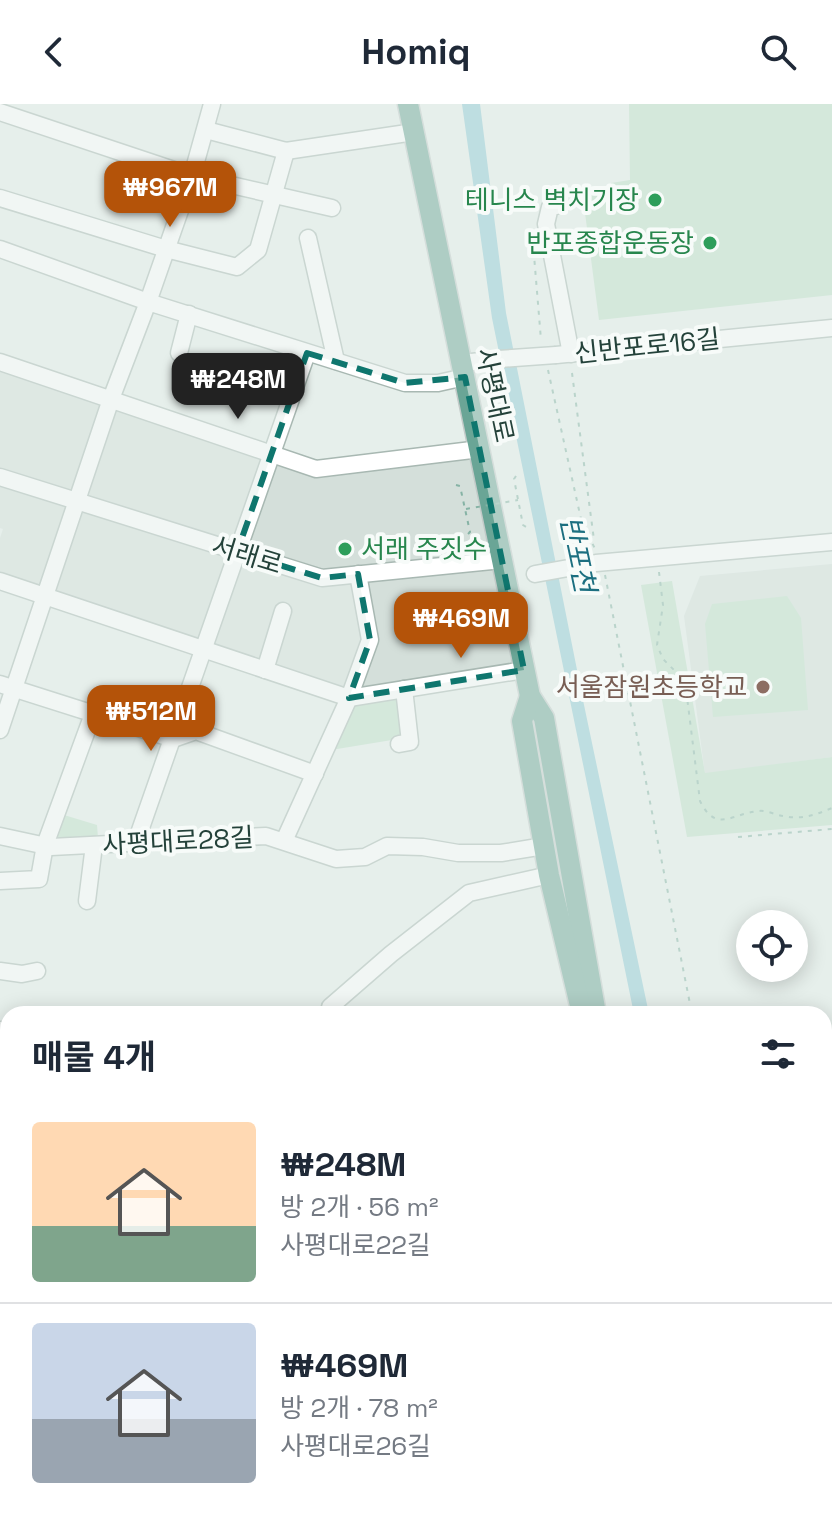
<!DOCTYPE html>
<html lang="ko">
<meta charset="utf-8">
<style>
body{margin:0;font-family:"Space Grotesk","Noto Sans KR",sans-serif;background:#f6f6f7;color:#1f2937;height:100vh;display:flex;flex-direction:column;font-size:30px;white-space:nowrap}
*{box-sizing:border-box;margin:0}
p{font-size:26px;color:#747a83}
.icon{flex:none;width:44px;height:44px;fill:none;stroke:currentColor;stroke-width:2;stroke-linecap:round;stroke-linejoin:round}
.map{position:relative;flex:1;overflow:hidden}
.side{position:absolute;left:0px;top:902px;width:832px;height:514px;display:flex;flex-direction:column;background:#fff;border-radius:24px 24px 0 0;box-shadow:0 4px 20px #0003}
.side>*{flex:none}
.tools{position:absolute;left:736px;top:806px;display:grid;gap:16px}
.tools a{display:grid;place-items:center;width:72px;height:72px;border-radius:50%;background:#fff;box-shadow:0 4px 20px #0003;font-size:40px}
.price{position:absolute;translate:-50% -68px;padding:0 18px;border-radius:16px;background:#b45309;color:#fff;font-size:26px;line-height:52px;filter:drop-shadow(0 2px 4px #0008)}
.price::after{content:'';position:absolute;left:50%;top:48px;width:24px;height:18px;margin-left:-12px;background:inherit;clip-path:polygon(0 0,100% 0,50% 100%)}
.price.current{background:#222;color:#fff}
ul{padding:0;list-style:none}
li{display:flex;align-items:center;gap:24px;height:200px;padding:0 32px}
li+li{border-top:2px solid #e0e1e3}
li span{display:grid;place-items:center;flex:none;width:224px;height:160px;border-radius:8px;color:#555}
li>.icon{margin-inline-start:auto}
span .icon{width:96px;height:96px;fill:#fffc;stroke-width:1}
li b{font-size:34px}
h2{display:flex;justify-content:space-between;align-items:center;height:96px;padding:0 32px;font-size:34px}
header{display:flex;justify-content:space-between;align-items:center;height:104px;padding:0 32px;background:#fff;font-size:36px;font-weight:700}
.map>svg:first-child{display:block}
</style>
<header><svg class="icon" aria-label="back" viewBox="0 0 24 24"><path d="M15 5l-7 7 7 7"/></svg>Homiq<svg class="icon" aria-label="search" viewBox="0 0 24 24"><circle cx="10" cy="10" r="6"/><path d="M15 15l6 6"/></svg></header>
<div class="map">
<svg width="832" height="1415" viewBox="0 0 832 1415">
<rect width="100%" height="100%" fill="#e6efeb"/>
<g fill="#d4dfda">
<polygon points="0,264 319,374 473,354 512,561 361,586 346,586 0,472 0,434 3,425 0,424"/>
<polygon points="832,460 832,653 705,670 684,512 700,472"/>
<polygon points="0,1043 8,1045 8,1165 0,1197"/>
<polygon points="8,1400 8,1408 191,1408 257,1415 0,1415 0,1401"/>
</g>
<g fill="#bfe0c8">
<polygon points="629,0 832,0 832,191 599,216 582,86 611,83 611,79 630,76"/>
<polygon points="672,477 705,669 832,653 832,721 687,733 641,481"/>
<polygon points="787,492 801,514 808,606 713,613 705,520 712,500"/>
<polygon points="399,591 404,634 331,646 353,599"/>
<polygon points="64,711 97,721 98,734 54,739"/>
</g>
<polygon fill="#8ec9d4" points="462,0 480,0 506,209 584,601 649,910 634,910 492,214"/>
<g fill="none" stroke-linecap="round" stroke-linejoin="round">
<polyline stroke="#bfccc8" stroke-width="20" stroke-dasharray="20 10" stroke-linecap="butt" points="694,1408 696,1415"/>
<defs>
<g id="minor">
<polyline points="0,8 192,72 332,104"/>
<polyline points="206,26 286,47 414,28"/>
<polyline points="0,94 166,145 237,163 258,146 286,47"/>
<polyline points="556,102 550,103 546,120 571,250"/>
<polyline points="308,134 336,257"/>
<polyline points="0,145 148,198 405,279 438,279 465,273"/>
<polyline points="179,249 189,210"/>
<polyline points="556,251 832,224"/>
<polyline points="0,258 316,365 480,345"/>
<polyline points="462,259 499,255"/>
<polyline points="0,373 322,474 502,456"/>
<polyline points="535,470 596,459 832,438"/>
<polyline points="0,477 349,594 524,566"/>
<polyline points="265,566 283,507"/>
<polyline points="0,580 173,635 196,627 315,670"/>
<polyline points="0,626 111,295 148,198 192,72 212,0"/>
<polyline points="399,640 410,638 404,585"/>
<polyline points="0,732 51,743 266,732 336,755 365,753 387,742 423,743 458,749 501,749 544,742"/>
<polyline points="284,737 349,594 370,536 358,470"/>
<polyline points="136,738 307,249"/>
<polyline points="0,777 39,775 45,741 93,610"/>
<polyline points="87,797 94,741"/>
<polyline points="0,867 22,870 37,867"/>
<polyline points="330,903 391,850 469,789 549,771"/>
<polyline points="0,926 8,928"/>
<polyline points="0,995 8,998"/>
<polyline points="0,1265 8,1227"/>
<polyline points="824,1406 832,1399"/>
<polyline points="75,1408 151,1415"/>
<polyline points="14,1415 48,1408"/>
<polyline points="220,1415 220,1408"/>
<polyline points="802,1415 808,1408"/>
</g>
<g id="major">
<polyline points="408,0 530,592 544,614 596,910"/>
<polyline points="530,592 522,617 549,771 582,910"/>
<polyline points="0,1355 8,1354"/>
<polyline points="824,1360 832,1353"/>
<polyline points="593,1408 604,1415"/>
<polyline points="674,1408 675,1415"/>
<polyline points="774,1415 779,1408"/>
</g>
</defs>
<use href="#minor" stroke="#a8b8b2" stroke-width="19"/>
<use href="#major" stroke="#c2cac8" stroke-width="23"/>
<g stroke="#86b3a5" stroke-width="2" stroke-dasharray="4 6" stroke-linecap="butt">
<polyline points="532,127 541,236"/>
<polyline points="548,266 581,415 595,445"/>
<polyline points="572,269 594,436"/>
<polyline points="516,372 514,375 523,421 526,423"/>
<polyline points="456,381 460,382 470,428 465,433"/>
<path d="M 659,468 L 663,501 L 657,541 L 663,555 L 685,577 L 700,697 C 716,730 733,709 759,707 C 766,706 776,711 783,712 C 802,716 815,711 832,704"/>
<polyline points="605,471 692,910"/>
<polyline points="738,733 832,725"/>
<polyline points="0,1099 6,1126 0,1153"/>
<polyline points="824,1316 832,1313"/>
<polyline points="0,1326 8,1325"/>
<polyline points="0,1396 8,1395"/>
<polyline points="278,1408 353,1415"/>
</g>
<use href="#minor" stroke="#fff" stroke-width="16"/>
<use href="#major" stroke="#6aa596" stroke-width="20"/>
<defs>
<polyline id="minor-bridge" points="499,255 556,251"/>
</defs>
<use href="#minor-bridge" stroke="#a8b8b2" stroke-width="19" stroke-linecap="butt"/>
<polyline stroke="#86b3a5" stroke-width="2" stroke-dasharray="4 6" stroke-linecap="butt" points="466,405 518,396"/>
<use href="#minor-bridge" stroke="#fff" stroke-width="16"/>
</g>
<path d="M0 0H832V1415H0ZM 307,249 L 405,279 L 465,273 L 524,566 L 349,594 L 370,536 L 358,470 L 322,474 L 237,448 Z" fill="#e6efeb" fill-opacity=".55" fill-rule="evenodd"/>
<path fill="none" stroke="#0f766e" stroke-width="6" stroke-dasharray="16 10" stroke-linejoin="round" d="M 307,249 L 405,279 L 465,273 L 524,566 L 349,594 L 370,536 L 358,470 L 322,474 L 237,448 Z"/>
<g fill="#2e9e5b" stroke="#f7fbf9" stroke-width="3">
<circle cx="655" cy="96" r="8"/>
<circle cx="710" cy="139" r="8"/>
<circle cx="345" cy="445" r="8"/>
</g>
<circle fill="#8d6e63" stroke="#f7fbf9" stroke-width="3" cx="763" cy="583" r="8"/>
<g text-anchor="middle" stroke-width="8" stroke-linejoin="round" paint-order="stroke">
<g font-size="26" fill="#27864d" stroke="#f7fbf9" text-anchor="end">
<text x="639" y="105">테니스 벽치기장</text>
<text x="694" y="148">반포종합운동장</text>
<text x="361" y="454" text-anchor="start">서래 주짓수</text>
</g>
<g font-size="26" fill="#24423a" stroke="#f7fbf9">
<text transform="translate(647 242) rotate(-6)" y="9">신반포로16길</text>
<text transform="translate(495 291) rotate(78)" y="9">사평대로</text>
<text transform="translate(247 451) rotate(17)" y="9">서래로</text>
<text transform="translate(178 737) rotate(-3)" y="9">사평대로28길</text>
</g>
<g font-size="26" fill="#785e54" stroke="#f7fbf9" text-anchor="end">
<text x="747" y="592">서울잠원초등학교</text>
</g>
<g font-size="28" font-style="italic" fill="#1c6f80" stroke="#f7fbf9">
<text transform="translate(578 450) rotate(78)" y="10">반포천</text>
</g>
</g>
</svg>
<div class="tools">
<a><svg class="icon" aria-label="locate" viewBox="0 0 24 24"><circle cx="12" cy="12" r="6"/><path d="M12 2v4M12 18v4M2 12h4M18 12h4"/></svg></a>
</div>
<b class="price" style="left:170px;top:125px">₩967M</b>
<b class="price current" style="left:238px;top:317px">₩248M</b>
<b class="price" style="left:461px;top:556px">₩469M</b>
<b class="price" style="left:151px;top:649px">₩512M</b>
<section class="side">
<h2>매물 4개<svg class="icon" aria-label="filters" viewBox="0 0 24 24"><path d="M4 7h16M4 17h16"/><circle cx="9" cy="7" r="2"/><circle cx="15" cy="17" r="2"/></svg></h2>
<ul>
<li><span style="background:linear-gradient(#ffd9b3 65%,#7fa58c 0)"><svg class="icon" aria-label="home" viewBox="0 0 24 24"><path d="M3 11l9-7 9 7M6 9v11h12V9"/></svg></span><div><b>₩248M</b><p>방 2개 · 56 m²</p><p>사평대로22길</p></div></li>
<li><span style="background:linear-gradient(#c9d6e8 60%,#9aa5b1 0)"><svg class="icon" aria-label="home" viewBox="0 0 24 24"><path d="M3 11l9-7 9 7M6 9v11h12V9"/></svg></span><div><b>₩469M</b><p>방 2개 · 78 m²</p><p>사평대로26길</p></div></li>
</ul>
</section>
</div>
